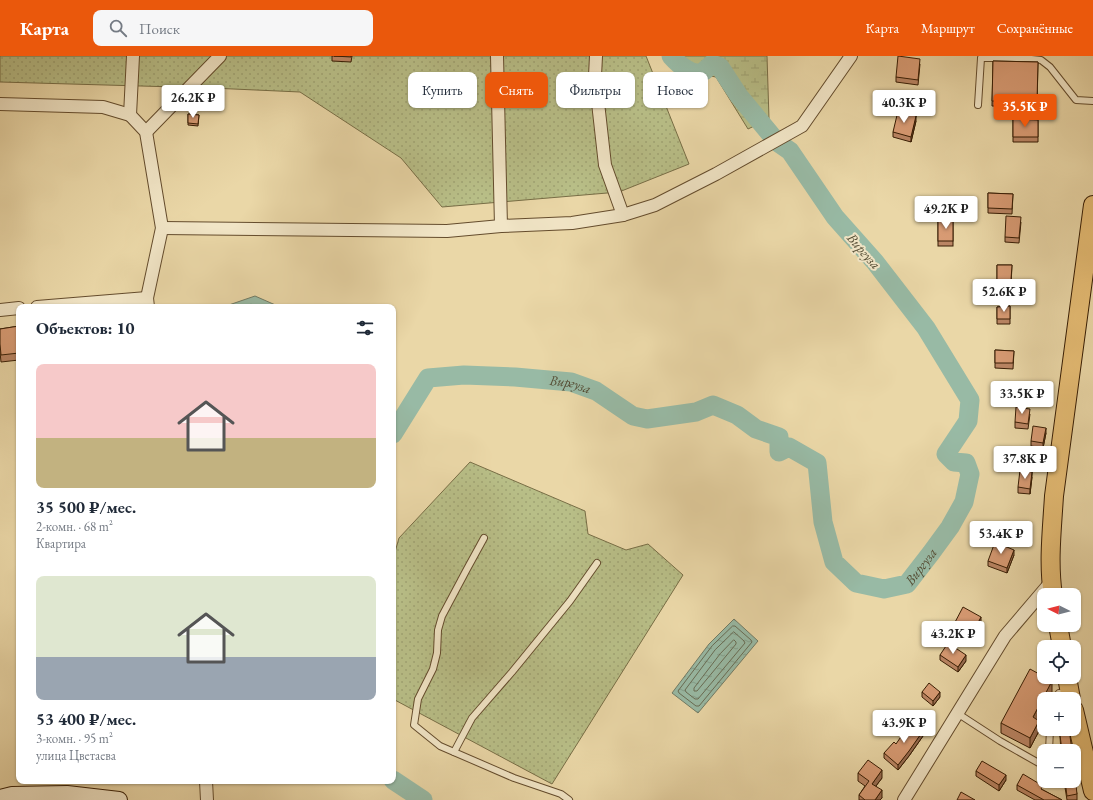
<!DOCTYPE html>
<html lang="ru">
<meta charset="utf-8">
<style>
body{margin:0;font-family:"EB Garamond",serif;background:#f6f6f7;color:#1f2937;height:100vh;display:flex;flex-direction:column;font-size:15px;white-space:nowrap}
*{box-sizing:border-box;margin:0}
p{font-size:13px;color:#747a83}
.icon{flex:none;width:22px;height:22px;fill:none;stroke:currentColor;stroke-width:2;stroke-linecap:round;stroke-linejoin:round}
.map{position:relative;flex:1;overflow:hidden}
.details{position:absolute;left:16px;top:248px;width:380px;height:480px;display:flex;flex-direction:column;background:#fff;border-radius:8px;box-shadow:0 1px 3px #0004}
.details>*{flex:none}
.banner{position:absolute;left:408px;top:16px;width:380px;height:36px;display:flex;gap:8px}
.needle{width:26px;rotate:276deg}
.tools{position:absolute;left:1037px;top:532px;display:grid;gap:8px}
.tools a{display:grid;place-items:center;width:44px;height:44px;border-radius:8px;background:#fff;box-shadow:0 1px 3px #0004;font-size:20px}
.price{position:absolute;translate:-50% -34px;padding:0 9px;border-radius:4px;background:#fff;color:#222;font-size:13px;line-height:26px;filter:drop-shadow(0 1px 2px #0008)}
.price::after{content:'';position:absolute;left:50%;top:24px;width:12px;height:9px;margin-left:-6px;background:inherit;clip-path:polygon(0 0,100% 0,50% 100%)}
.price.selected{background:#ea580c;color:#fff}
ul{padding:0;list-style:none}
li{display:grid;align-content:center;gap:8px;height:212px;padding:0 20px}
li span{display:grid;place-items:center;height:124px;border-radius:8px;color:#555}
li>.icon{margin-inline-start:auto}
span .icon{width:72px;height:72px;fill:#fffc;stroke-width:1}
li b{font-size:17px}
h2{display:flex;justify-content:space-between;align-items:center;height:48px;padding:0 20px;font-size:17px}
.chip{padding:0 14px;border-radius:8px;background:#fff;box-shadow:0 1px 3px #0004;font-size:14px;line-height:36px}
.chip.selected{background:#ea580c;color:#fff}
header{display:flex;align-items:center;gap:24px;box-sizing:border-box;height:56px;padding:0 20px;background:#ea580c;color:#fff}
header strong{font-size:19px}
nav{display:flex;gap:22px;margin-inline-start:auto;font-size:14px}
.search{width:280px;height:36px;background:#f6f6f7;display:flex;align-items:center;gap:10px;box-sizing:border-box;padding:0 14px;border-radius:8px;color:#747a83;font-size:15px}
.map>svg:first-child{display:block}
</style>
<header>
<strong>Карта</strong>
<div class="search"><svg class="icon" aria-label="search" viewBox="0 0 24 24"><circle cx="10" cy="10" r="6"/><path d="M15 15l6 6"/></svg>Поиск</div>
<nav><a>Карта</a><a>Маршрут</a><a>Сохранённые</a></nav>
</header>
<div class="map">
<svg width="1093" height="744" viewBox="0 0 1093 744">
<defs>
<pattern id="grass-dots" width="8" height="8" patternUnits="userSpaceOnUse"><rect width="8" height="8" fill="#b8be87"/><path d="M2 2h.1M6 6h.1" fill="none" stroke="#9fa373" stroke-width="1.8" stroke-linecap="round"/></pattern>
<pattern id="wetland-marsh" width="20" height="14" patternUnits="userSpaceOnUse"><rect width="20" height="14" fill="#b8be87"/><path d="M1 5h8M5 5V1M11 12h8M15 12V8" fill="none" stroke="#9fa373"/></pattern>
<pattern id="water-ripples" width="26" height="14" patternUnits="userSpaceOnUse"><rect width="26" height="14" fill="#98baa5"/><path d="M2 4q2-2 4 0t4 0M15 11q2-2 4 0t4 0" fill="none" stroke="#849f8c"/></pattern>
</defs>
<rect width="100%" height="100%" fill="#ead7a7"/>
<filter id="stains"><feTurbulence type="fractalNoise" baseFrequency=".005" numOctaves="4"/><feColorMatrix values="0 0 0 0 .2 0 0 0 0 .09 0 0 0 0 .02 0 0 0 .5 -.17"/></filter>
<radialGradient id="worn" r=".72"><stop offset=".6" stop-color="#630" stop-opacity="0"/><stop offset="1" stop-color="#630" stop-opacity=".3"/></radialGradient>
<g fill="url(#grass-dots)" stroke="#786e46">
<polygon points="0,0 646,0 689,108 619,136 442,151 401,102 300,36 211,32 0,26"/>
<polygon points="470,406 585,455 588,478 626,494 648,488 683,519 552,728 393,643 393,503 399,482"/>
</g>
<polygon fill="url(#wetland-marsh)" stroke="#786e46" points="671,0 767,0 769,63 748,73 716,21 694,17 676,6"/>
<g fill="url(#water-ripples)" stroke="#717b65">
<polygon points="255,240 280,251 223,251"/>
<polygon points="734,563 758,585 698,657 672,637 709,588"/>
</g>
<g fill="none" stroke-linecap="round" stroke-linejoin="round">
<g stroke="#686c54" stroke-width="1">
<polygon points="733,570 735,570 751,584 752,586 699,650 696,650 679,637 678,635 712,590"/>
<polygon points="734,576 744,585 745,587 698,643 695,643 686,636 685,634 715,594"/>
<polygon points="734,584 736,586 736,588 697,635 694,635 694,632 720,598"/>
</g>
<g stroke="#98baa5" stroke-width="19">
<path id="s1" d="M 393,378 L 428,322 L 464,319 L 515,321 L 571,326 L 596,335 L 633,360 L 647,363 L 696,356 L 713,349 L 737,359 L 756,373 L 779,381 L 779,396 L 789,391 L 817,407 L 823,466 L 834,506 L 856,527 L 884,533 L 907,528 L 931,497 L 950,471 L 964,446 L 970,418 L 966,407 L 954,406 L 946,398 L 968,365 L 970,344 L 926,272 L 875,206 L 835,161 L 790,95 L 777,86 L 739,40 L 720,11 L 712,8 C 709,10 707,13 704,15 C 694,22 678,8 671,0"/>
<polyline points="393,724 423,744"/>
</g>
<defs>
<g id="lane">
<polyline points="978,49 981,2 1022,2 1041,4 1050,11 1076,44 1093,45"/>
<polyline points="484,482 467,513 442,560 438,574 437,597 433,613 418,643 414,669 440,690 514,722 561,738 569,744"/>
<polyline points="1054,643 1059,637 1067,636"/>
<polyline points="957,657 1000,685 1044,710"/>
<polyline points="1049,695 1050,673"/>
<polyline points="454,696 472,662 512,616 570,545 597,507"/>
</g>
<g id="street">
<polyline points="133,0 130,59 146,76 162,172 147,242 148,251"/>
<polyline points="497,0 501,170"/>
<polyline points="596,0 595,20 605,109 623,159"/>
<polyline points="0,48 103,51 130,59"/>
<polyline points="146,76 220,0"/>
<polyline points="162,172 447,175 501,170 572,167 623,159 655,149 716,118 802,70 851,0"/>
<polyline points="37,251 147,242"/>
<polyline points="0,254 19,252"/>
<polyline points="206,725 207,744"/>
<polyline points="904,744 1005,580 1051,526"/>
</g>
<polyline id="secondary" points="0,742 12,739 67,738 119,744"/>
<g id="primary">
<path d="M 1053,539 C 1048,507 1052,473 1054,440 L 1093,149"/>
<polyline points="1058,569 1062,591"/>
<polyline points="1067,621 1071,643"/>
<polyline points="1074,654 1093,735"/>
</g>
</defs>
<use href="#lane" stroke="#644c2d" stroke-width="8"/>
<use href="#street" stroke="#644c2d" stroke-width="14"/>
<use href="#secondary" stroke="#371d04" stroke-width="18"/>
<use href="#primary" stroke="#371d04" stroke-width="20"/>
<use href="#lane" stroke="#f1e5c6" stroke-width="6"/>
<use href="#street" stroke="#f1e5c6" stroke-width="12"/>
<use href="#secondary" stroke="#f1e5c6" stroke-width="16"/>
<use href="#primary" stroke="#e5bc74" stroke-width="18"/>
</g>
<g fill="#bb8665" stroke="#371d04">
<polygon points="332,0 352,0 351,6 332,5"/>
<polygon points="993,5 1038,6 1037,51 992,50"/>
<polygon points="920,8 918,29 896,26 896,21"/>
<polygon points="188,58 199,59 198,70 188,69"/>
<polygon points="1013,63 1038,64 1038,86 1013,86"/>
<polygon points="916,65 911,86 893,81 893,76"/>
<polygon points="988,137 1013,138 1012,158 988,157"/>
<rect x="938" y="164" width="15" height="26"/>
<polygon points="1021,166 1019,187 1005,186 1005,181"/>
<polygon points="997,209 1012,209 1011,230 997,229"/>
<polygon points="1010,250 1010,268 997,268 997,251"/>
<polygon points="19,270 19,304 1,306 0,296 0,273"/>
<polygon points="995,294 1014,295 1013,313 995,312"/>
<polygon points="1030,358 1028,373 1015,372 1015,366"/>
<polygon points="1046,377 1043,392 1031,390 1031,385"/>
<polygon points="1032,421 1030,438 1018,437 1018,431"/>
<polygon points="1014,499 1007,517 988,510 988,505"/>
<polygon points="981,566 971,585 953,575 953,570"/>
<polygon points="940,599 966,605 958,616 940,604"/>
<polygon points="922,636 940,641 933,650 922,641"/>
<polygon points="1052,636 1044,643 1044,651 1037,664 1039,675 1030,692 1001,677 1001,667"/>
<polygon points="1058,673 1069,673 1072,695 1061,695 1060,681"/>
<polygon points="923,680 909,700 898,714 884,702 884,697 896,688"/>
<polygon points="976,715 1006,724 999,735 976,720"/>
<polygon points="858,717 882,722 876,730 882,742 880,744 859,744 859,739 865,730 858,725"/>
<polygon points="1064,725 1074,725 1077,738 1077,744 1067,744"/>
<polygon points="1017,729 1043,734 1062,744 1035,744 1017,734"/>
</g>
<g fill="#986d52" stroke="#371d04">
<polygon points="916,60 916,65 911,86 911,81"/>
<polygon points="1046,372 1046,377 1043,392 1043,387"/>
<polygon points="1032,416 1032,421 1030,438 1030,433"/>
<polygon points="1014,494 1014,499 1007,517 1007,512"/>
<polygon points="981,561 981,566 971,585 971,580"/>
<polygon points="966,599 966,605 958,616 958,611"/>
<polygon points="1052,625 1052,636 1048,643 1044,643 1044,651 1033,671 1033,661"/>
<polygon points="940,636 940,641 933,650 933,645"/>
<polygon points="1039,665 1039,675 1030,692 1030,682"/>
<polygon points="923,675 923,680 909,700 898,714 898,709"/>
<polygon points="882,714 882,722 872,735 872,728"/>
<polygon points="1006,719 1006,724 999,735 999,729"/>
<polygon points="882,734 882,742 880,744 875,744"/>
</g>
<g fill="#d99c75" stroke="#371d04">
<polygon points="334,0 351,0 351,1"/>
<polygon points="898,0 920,3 918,24 896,21"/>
<polygon points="993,5 1038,6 1037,46 992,45"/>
<polygon points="898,55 916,60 911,81 893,76"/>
<polygon points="188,58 199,59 198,68 188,67"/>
<polygon points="1013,63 1038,64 1038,81 1013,81"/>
<polygon points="988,137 1013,138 1012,153 988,152"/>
<polygon points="1006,160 1021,161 1019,182 1005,181"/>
<rect x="938" y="164" width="15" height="21"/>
<polygon points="997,209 1012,209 1011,224 997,224"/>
<polygon points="1010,250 1010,263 997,263 997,251"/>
<polygon points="19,270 19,297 1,299 0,288 0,273"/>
<polygon points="995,294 1014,295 1013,307 995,307"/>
<polygon points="1016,351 1030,353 1028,368 1015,366"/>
<polygon points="1033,370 1046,372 1043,387 1031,385"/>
<polygon points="1020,414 1032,416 1030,433 1018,431"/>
<polygon points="995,486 1014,494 1007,512 988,505"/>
<polygon points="963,551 981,561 971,580 953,570"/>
<polygon points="948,587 966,599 958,611 940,599"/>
<polygon points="1030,613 1052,625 1033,661 1039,665 1030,682 1001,667"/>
<polygon points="929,627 940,636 933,645 922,636"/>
<polygon points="911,666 923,675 909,695 898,709 884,697 894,686 896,688"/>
<polygon points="1060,673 1069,673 1072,695 1062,695 1060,679 1061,679"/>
<polygon points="868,704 882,714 872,728 882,734 875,744 865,744 859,739 869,725 858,717"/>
<polygon points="982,705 1006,719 999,729 976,715"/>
<polygon points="1074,711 1077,738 1067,740 1065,725 1074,725"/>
<polygon points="1023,718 1043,730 1041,733 1062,744 1044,744 1017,729"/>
<polygon points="961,736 975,744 957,744"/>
</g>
<g text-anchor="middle" stroke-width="4" stroke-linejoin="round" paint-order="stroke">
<g font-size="14" font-style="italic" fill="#544c34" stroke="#f1e5c6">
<text transform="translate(864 195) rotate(49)" y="5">Виргуза</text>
<text dy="5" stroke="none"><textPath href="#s1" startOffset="209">Виргуза</textPath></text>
<text dy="5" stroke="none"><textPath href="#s1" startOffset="701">Виргуза</textPath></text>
</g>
</g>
<rect width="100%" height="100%" filter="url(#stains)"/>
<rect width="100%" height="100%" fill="url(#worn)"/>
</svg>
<div class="tools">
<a><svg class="needle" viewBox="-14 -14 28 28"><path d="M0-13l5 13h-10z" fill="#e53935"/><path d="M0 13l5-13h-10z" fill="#747a83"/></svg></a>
<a><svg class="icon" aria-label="locate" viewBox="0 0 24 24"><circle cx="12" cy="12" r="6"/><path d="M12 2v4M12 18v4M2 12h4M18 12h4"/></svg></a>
<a>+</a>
<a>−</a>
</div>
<b class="price" style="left:193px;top:63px">26.2K ₽</b>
<b class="price" style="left:904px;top:68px">40.3K ₽</b>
<b class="price selected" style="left:1025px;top:72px">35.5K ₽</b>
<b class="price" style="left:946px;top:174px">49.2K ₽</b>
<b class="price" style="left:1004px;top:257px">52.6K ₽</b>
<b class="price" style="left:1022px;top:359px">33.5K ₽</b>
<b class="price" style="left:1025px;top:424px">37.8K ₽</b>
<b class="price" style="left:1001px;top:499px">53.4K ₽</b>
<b class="price" style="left:953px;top:599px">43.2K ₽</b>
<b class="price" style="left:904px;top:688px">43.9K ₽</b>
<div class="banner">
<a class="chip">Купить</a>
<a class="chip selected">Снять</a>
<a class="chip">Фильтры</a>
<a class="chip">Новое</a>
</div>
<section class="details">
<h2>Объектов: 10<svg class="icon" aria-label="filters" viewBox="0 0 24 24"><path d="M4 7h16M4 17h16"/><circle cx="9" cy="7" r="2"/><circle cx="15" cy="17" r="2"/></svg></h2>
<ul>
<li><span style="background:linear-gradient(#f6c9c9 60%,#c2b280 0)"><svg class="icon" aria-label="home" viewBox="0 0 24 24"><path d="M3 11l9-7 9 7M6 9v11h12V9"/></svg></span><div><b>35 500 ₽/мес.</b><p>2-комн. · 68 m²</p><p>Квартира</p></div></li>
<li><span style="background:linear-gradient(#dfe7d0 65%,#9aa5b1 0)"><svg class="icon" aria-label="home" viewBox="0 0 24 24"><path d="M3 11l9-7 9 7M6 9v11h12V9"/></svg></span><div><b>53 400 ₽/мес.</b><p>3-комн. · 95 m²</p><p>улица Цветаева</p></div></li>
</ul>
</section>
</div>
